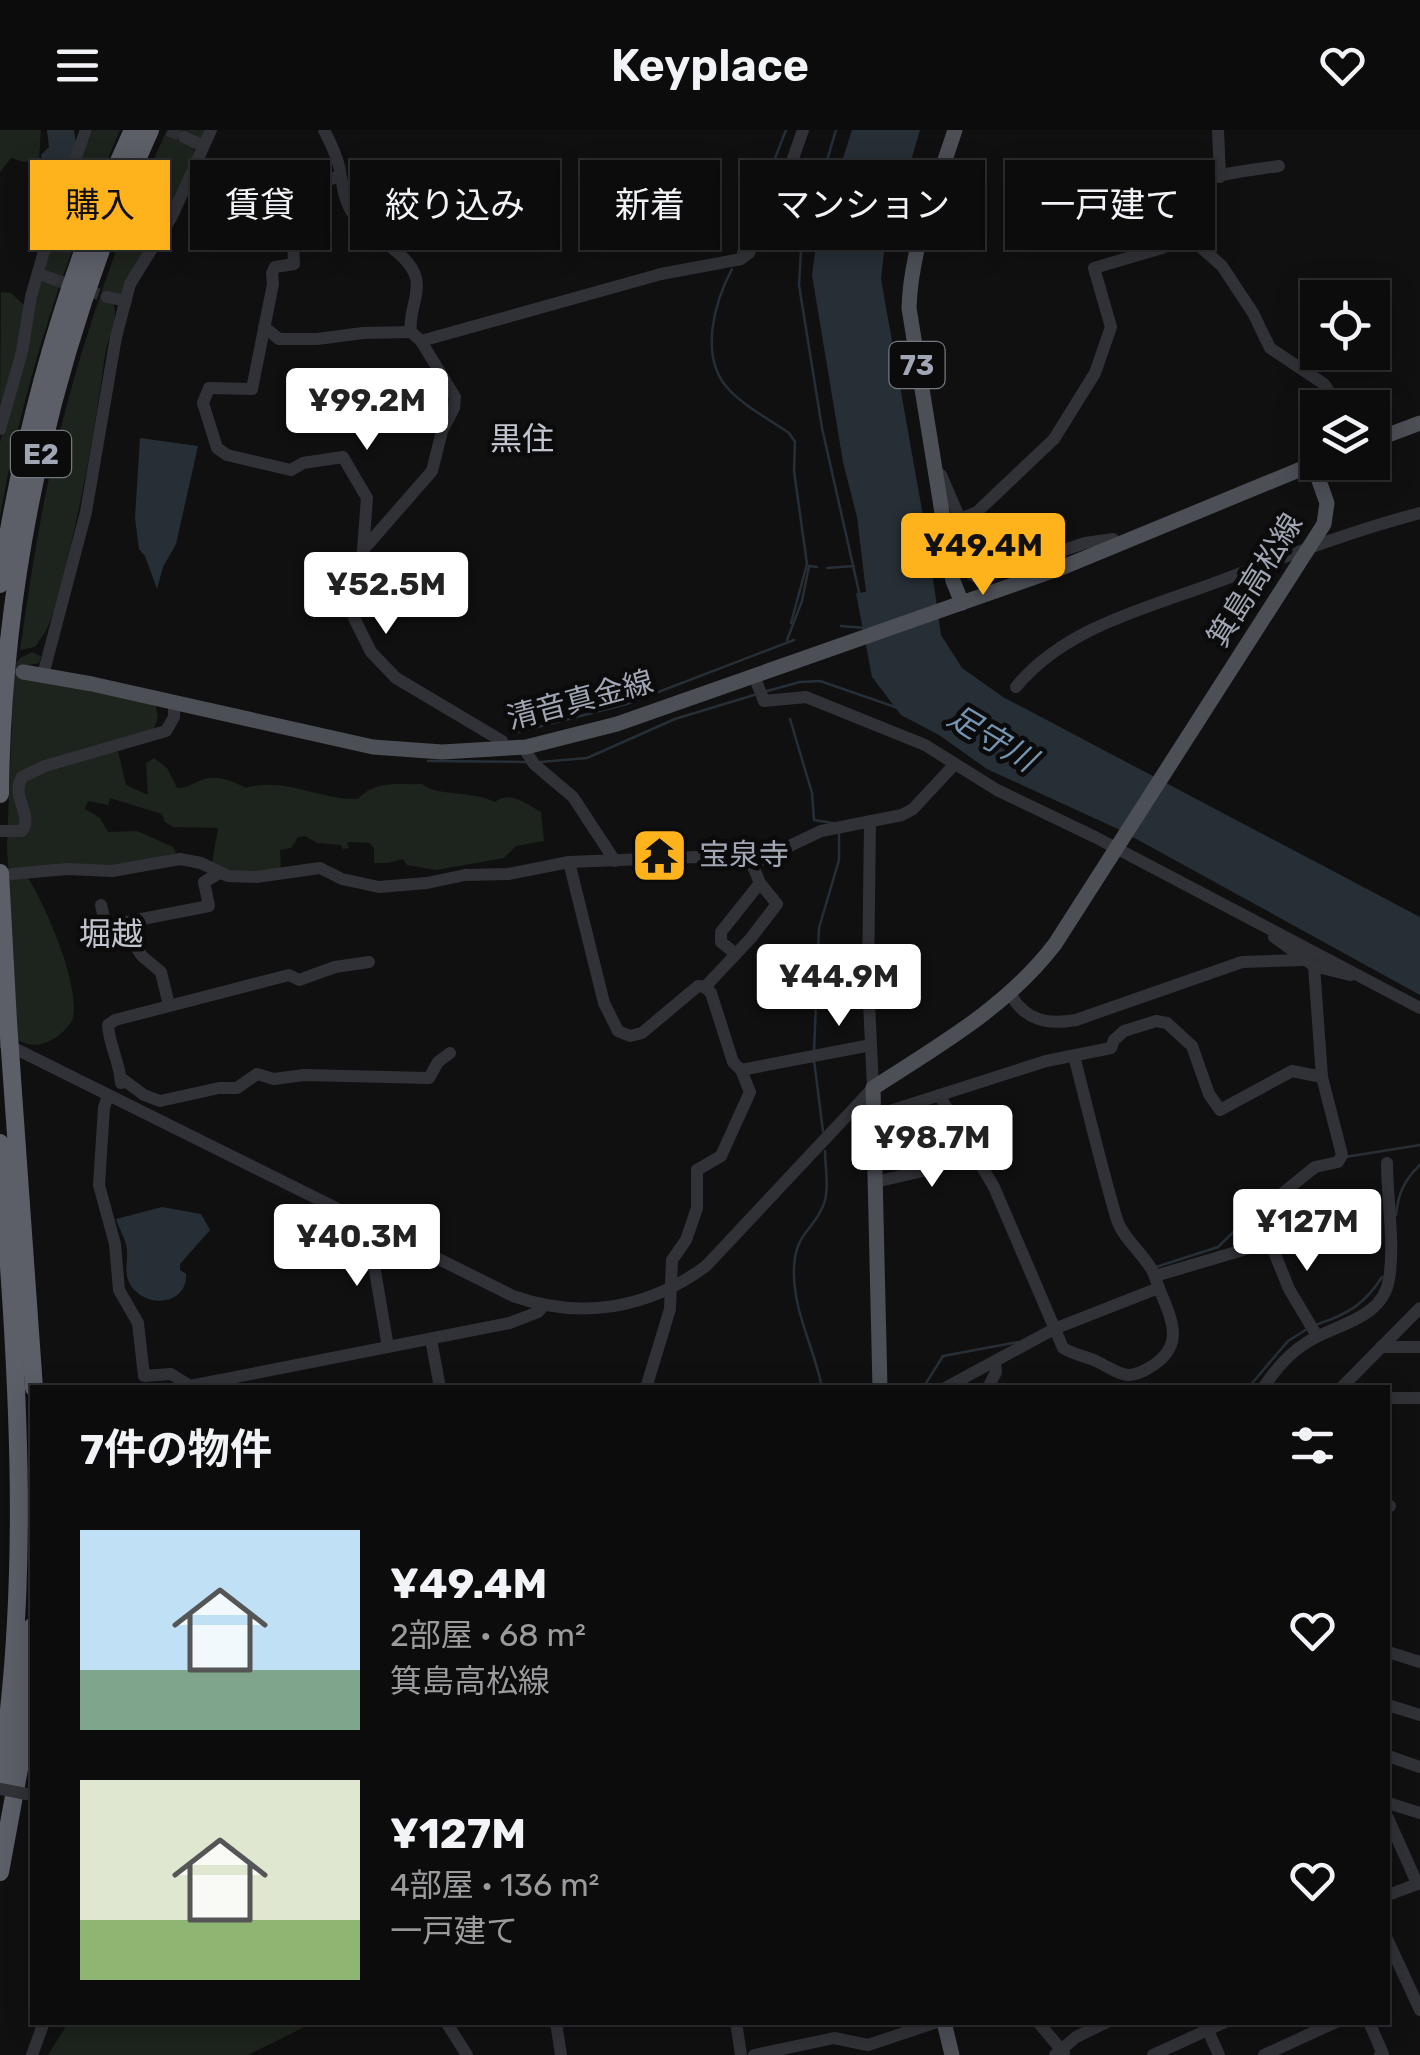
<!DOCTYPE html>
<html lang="ja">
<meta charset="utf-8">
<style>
body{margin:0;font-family:Rubik,"Noto Sans JP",sans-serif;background:#151516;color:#f1f3f6;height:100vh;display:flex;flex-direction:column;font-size:38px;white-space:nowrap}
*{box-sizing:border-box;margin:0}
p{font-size:32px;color:#9a9b9d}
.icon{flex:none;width:55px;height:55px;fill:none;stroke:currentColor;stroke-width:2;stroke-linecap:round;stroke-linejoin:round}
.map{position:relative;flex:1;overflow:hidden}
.panel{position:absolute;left:30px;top:1255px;width:1360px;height:640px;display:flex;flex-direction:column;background:#0c0c0d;border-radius:0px;box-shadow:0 5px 25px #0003,0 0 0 2px #2c2c2e}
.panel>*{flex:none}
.top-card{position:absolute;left:30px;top:30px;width:1360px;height:90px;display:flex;gap:20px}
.tools{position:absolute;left:1300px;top:150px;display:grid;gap:20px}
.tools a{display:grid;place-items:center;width:90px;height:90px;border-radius:0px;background:#0c0c0d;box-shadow:0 5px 25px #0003,0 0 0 2px #2c2c2e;font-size:50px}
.price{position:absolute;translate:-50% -85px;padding:0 22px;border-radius:10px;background:#fff;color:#222;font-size:32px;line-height:65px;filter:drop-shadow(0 2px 5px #0008)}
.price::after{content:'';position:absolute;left:50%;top:60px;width:30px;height:22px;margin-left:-15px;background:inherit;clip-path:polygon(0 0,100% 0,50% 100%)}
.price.on{background:#feb21b;color:#111}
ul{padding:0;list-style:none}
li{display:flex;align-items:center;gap:30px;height:250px;padding:0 50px}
li span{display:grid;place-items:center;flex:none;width:280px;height:200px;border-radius:0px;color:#555}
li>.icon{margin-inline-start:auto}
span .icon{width:120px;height:120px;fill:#fffc;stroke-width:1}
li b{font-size:42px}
h2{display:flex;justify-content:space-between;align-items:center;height:120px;padding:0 50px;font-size:42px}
.tag{padding:0 35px;border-radius:0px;background:#0c0c0d;box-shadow:0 5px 25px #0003,0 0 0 2px #2c2c2e;font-size:35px;line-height:90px}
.tag.on{background:#feb21b;color:#111}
header{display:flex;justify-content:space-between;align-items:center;height:130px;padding:0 50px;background:#0c0c0d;font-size:45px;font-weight:600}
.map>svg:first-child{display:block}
</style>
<header><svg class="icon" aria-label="menu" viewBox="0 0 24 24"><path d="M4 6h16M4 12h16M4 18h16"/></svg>Keyplace<svg class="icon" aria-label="heart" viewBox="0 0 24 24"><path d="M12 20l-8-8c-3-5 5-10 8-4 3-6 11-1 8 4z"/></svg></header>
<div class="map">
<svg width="1420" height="1925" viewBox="0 0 1420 1925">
<rect width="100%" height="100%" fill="#101011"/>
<g fill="#1c241d">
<polygon points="0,0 41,0 39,29 24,32 11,28 0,42"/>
<path d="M 93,0 L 120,0 C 66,125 23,253 0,387 L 0,312 L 23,240 L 40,152 L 55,145 L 46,139 L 45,133 L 63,71 Z"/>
<path d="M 167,0 L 207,0 L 194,17 L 194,23 C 173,74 150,132 113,173 C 120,187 107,209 105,225 C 94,308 78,394 55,476 C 51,492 45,504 35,517 L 20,520 C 27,472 34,424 43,377 C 69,247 111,120 167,0 Z"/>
<polygon points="1,162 11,163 27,178 0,289"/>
<path d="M 32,522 L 41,526 L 39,533 L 24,536 L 23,550 L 155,572 L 158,587 L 153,602 L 116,613 L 126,655 L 148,665 L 146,633 L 154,628 L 167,638 L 177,658 C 189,658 191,654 202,650 C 217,644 232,651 246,658 C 282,646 321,670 358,669 C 376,650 397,655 422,654 C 438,667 471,660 495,672 C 510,660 526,674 541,682 L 544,711 L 516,716 L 504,728 L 436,740 L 407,735 L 403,729 L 388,733 L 374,733 L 374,718 L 370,713 L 347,712 L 349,718 L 343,719 L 341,715 L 317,713 L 305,706 L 298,707 L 291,718 L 280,720 L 281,739 L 233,743 L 212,733 L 218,698 L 173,697 L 165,692 L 162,684 L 110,668 L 108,675 L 88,671 L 85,679 L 100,688 L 108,702 L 137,701 L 173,717 L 176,722 L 173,726 L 28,748 C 46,776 80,855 73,888 C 70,897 60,905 52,910 C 38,917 29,916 15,909 L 7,715 L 14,535 L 20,528 Z"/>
<polygon points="68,1893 68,1892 312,1893 248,1925 48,1925"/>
</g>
<g fill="#262f36">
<polygon points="47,0 74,0 76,14 62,47 59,47 54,70 51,69 41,25 49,17"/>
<polygon points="852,0 920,0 884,122 881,149 928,414 941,505 962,538 1003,567 1420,787 1420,865 1120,700 987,639 939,605 901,585 872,547 856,463 866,462 857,387 843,332 812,145 817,108"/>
<polygon points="140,308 198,316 176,414 163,437 157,459 145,426 139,419 135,388"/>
<path d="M 162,1077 L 201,1084 L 210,1100 L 180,1134 L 180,1140 L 186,1144 C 188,1176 142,1180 129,1152 C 124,1142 128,1130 127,1120 C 126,1109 119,1099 116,1089 Z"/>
</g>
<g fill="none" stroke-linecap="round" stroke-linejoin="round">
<g stroke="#262f36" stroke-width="2.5">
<polyline points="818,61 836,0"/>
<polyline points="814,73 801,120 799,155 822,298 859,462"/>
<polyline points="738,123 786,0"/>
<path d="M 732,139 C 715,171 700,222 725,255 C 740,274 769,289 789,303 L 795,312 L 794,341 L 807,434 L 791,493"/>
<polyline points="827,438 854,436"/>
<polyline points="841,496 865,498"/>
<polyline points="787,510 802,471 809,436 817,437"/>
<polyline points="767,561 800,552 820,551 898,578"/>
<polyline points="790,589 812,663 814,690 833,693"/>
<polyline points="514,603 627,574 794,510"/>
<polyline points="428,631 527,632"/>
<polyline points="540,632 587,628 675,589 754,565"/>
<polyline points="814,922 819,798 839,730 839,704"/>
<polyline points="814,930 823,1001"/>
<polyline points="1345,1027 1420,1015"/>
<path d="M 1396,1085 C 1398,1064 1404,1050 1420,1035"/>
<polyline points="1156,1137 1218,1117 1262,1074"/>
<path d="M 1318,1194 C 1348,1184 1365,1174 1382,1147"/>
<path d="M 822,1258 C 814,1216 792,1180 794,1137 C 796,1102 813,1101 823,1076 C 830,1060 825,1038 825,1021"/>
<polyline points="923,1258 943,1226 1018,1212"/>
<polyline points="1248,1258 1288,1211 1307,1199"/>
</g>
<g stroke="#2d2e31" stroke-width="12" stroke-dasharray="12 6" stroke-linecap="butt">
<polyline points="168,0 184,7"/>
<polyline points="53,149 107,167"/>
</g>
<g stroke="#313237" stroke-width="12">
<path d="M 324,0 C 330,12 336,23 339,36 C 343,55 343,72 356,88 C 372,108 410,123 416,148 C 420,166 408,183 411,202 L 421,211 L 455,267 L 454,278 L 442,301 L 432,341 L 363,420 L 354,460 L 354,488 L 371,522 L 396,548 L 502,611 L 504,619"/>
<polyline points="1218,0 1220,47"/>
<polyline points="184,7 203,16"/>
<path d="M 1279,36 C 1248,41 1198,43 1176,68 L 1176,92 L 1188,106 L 1222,136 L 1253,183 L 1270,218 L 1324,254 L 1333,267 L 1334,278"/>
<polyline points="340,46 313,55 306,70 292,86 294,134 275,137 272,143 273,154 252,259 209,258 203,273 217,318 227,325 291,340 303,333 343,327 367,368 363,420"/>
<polyline points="783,57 803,0"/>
<polyline points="38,143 53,149"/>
<polyline points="107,167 126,171"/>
<polyline points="264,197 279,209 317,209 363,203 411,202"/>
<polyline points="421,211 661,144 741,129 749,123 783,57 920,103"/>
<polyline points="0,299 22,222 31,167 54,86 86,0"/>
<polyline points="938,346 941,345 960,389 968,440 973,446 987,446 1085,413 1113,409 1118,414"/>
<polyline points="960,389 977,382 1054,309 1095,243 1111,197 1094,138 1162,118 1188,106"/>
<polyline points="43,545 86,382 116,207 130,154 172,86 211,0"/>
<polyline points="754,546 764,571 806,567 925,615 997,660 1095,707 1420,878"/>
<path d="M 1016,557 C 1065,497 1148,478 1217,452 C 1284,427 1351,401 1420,383"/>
<polyline points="523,617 534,634 573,667 615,731"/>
<path d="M 0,701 L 22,701 C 34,685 10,667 22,647 L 45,636 L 166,601 L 174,587 L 174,572"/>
<polyline points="569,732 604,873 618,901 630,906 642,903 698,856 705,857 711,863 733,932 741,940 750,962 721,1026 697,1040 697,1078 686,1110 672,1130 670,1179 646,1258"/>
<polyline points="12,744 67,739 112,741 180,729 201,733 228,746 256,747 320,738 342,749 379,757 427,753 465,745 508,744 569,732 696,727 752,734 821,701 902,685 913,679 954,635"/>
<polyline points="101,775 106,796 209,776 204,752 218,744"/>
<polyline points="121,795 142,826 161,842 169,875"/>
<polyline points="736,824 721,812 721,802 760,753"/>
<polyline points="1314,836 1350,845"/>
<polyline points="705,857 751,808 777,774 760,753 752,734"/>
<path d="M 1011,865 C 1026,891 1048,895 1076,890 L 1242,832 L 1303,830"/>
<path d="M 0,911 L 513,1166 C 581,1190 648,1179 706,1136 L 873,958 L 868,851 L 870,691"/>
<polyline points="741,940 871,915"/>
<polyline points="121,948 144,965 160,971 219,958 237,958 257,944 274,949 304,945 429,948 438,932 450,923"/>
<path d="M 121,953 C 120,933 109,915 108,895 L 115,890 L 289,845 L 299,850 L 335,837 L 369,832"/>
<polyline points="108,965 104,978 99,1055 115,1114 119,1160 138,1193 144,1246 171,1244 190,1256 510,1193 538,1182 544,1175"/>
<path d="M 939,965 L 994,1057 L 1063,1218 C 1074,1225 1086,1226 1098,1232 C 1117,1241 1125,1252 1147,1239 C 1193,1214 1166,1182 1155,1147 C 1150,1129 1124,1111 1117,1090 C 1101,1036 1088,980 1074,926"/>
<polyline points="871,987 1046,931 1111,918 1114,910 1124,901 1156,891 1167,893 1192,916 1209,964 1220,980 1292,941 1322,947"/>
<polyline points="875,1052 932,1039 973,1021"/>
<polyline points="367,1094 388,1217"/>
<polyline points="1270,1112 1289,1159 1317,1206"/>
<polyline points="1155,1146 1270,1112 1267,1097 1268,1075 1315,1037 1338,1032 1342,1025 1322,947 1314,836 1274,807"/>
<polyline points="431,1209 440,1258"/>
<polyline points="1381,1217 1420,1217"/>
<polyline points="945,1258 1054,1199 1156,1159"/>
<polyline points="988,1258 996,1242 995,1232"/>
<path d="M 1263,1258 C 1275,1240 1288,1224 1306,1213 C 1334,1194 1383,1190 1389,1149 C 1395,1115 1387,1068 1387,1033"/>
<polyline points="1341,1258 1420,1178"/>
<polyline points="1388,1268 1420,1268"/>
<polyline points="1388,1376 1390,1376"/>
<polyline points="1388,1522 1420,1532"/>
<polyline points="1388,1575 1420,1585"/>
<polyline points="1388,1626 1420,1637"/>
<polyline points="1388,1673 1420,1683"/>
<polyline points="1388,1688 1417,1753"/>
<polyline points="1388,1765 1420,1753"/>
<polyline points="1388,1811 1420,1880"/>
<polyline points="446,1892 467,1925"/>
<polyline points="556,1892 561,1925"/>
<polyline points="736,1892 741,1925"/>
<polyline points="1038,1892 1064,1923"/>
<polyline points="1204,1892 1219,1925"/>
<polyline points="1369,1892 1383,1924 1380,1925"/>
<polyline points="32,1925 44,1892"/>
<polyline points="754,1925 834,1908 868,1915 937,1892"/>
<polyline points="1055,1925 1076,1907 1107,1892"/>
<polyline points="1153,1925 1225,1892"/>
<polyline points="1264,1925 1336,1892"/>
</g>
<g stroke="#4c4f56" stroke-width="15">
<path d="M 955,0 C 936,59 911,116 909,178 L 953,451 L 962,473"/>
<polyline points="1372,311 1420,293"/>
<polyline points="23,542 92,554 373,617 442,622 526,617 617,594 1061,438 1318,332"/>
<path d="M 880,1258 L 873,958 C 939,915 1006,878 1055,814 L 1324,394 L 1327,373 L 1313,334"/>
<polyline points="944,1892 952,1925"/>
</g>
<g stroke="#5c5f68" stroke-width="18">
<path d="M 0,454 C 24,297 66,144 133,0"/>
<path d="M 0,664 C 2,435 56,208 150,0"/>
<polyline points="0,743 8,892"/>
<path d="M 0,1013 C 16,1226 33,1438 0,1649"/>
<polyline points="0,1742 19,1639 32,1497"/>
</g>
<polyline stroke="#313237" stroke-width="12" points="0,1659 32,1665"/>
<polyline stroke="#5c5f68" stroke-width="18" points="8,892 34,1258"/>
</g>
<defs>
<symbol id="temple-square" viewBox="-11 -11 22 22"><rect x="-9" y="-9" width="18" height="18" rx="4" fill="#feb21b" stroke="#0b0b0c"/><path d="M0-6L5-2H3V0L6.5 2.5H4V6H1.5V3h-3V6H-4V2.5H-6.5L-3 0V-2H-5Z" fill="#111"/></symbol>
</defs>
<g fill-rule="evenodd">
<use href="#temple-square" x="628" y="694" width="63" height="63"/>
</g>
<g text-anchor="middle" stroke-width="9" stroke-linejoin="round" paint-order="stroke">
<g fill="#0b0b0c" stroke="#737881" stroke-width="2.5">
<rect x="889.5" y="212" width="55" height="46" rx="8"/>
<rect x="11" y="301" width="60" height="46" rx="8"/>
</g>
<g font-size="28" font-weight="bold" fill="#a0a6b3">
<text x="917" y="245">73</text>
<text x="41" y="334">E2</text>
</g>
<g font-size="30" fill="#a0a6b3" stroke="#0b0b0c">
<text transform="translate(1255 450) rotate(-58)" y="10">箕島高松線</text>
<text transform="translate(580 570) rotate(-15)" y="10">清音真金線</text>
</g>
<g font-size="30" fill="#a0a6b3" stroke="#0b0b0c" text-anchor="start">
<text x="699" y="735">宝泉寺</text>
</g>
<g font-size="32" fill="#c1c5cf" stroke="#0b0b0c">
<text x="522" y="320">黒住</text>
<text x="111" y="815">堀越</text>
</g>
<g font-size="32" font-style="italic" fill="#7495b2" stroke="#0b0b0c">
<text transform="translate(992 608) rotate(31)" y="11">足守川</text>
</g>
</g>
</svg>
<div class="tools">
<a><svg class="icon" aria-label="locate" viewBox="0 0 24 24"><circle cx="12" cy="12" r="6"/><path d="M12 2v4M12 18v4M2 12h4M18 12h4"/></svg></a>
<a><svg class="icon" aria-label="layers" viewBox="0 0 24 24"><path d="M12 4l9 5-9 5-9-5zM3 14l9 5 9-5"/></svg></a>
</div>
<b class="price" style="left:367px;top:323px">¥99.2M</b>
<b class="price on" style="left:983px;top:468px">¥49.4M</b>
<b class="price" style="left:386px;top:507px">¥52.5M</b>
<b class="price" style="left:839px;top:899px">¥44.9M</b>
<b class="price" style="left:932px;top:1060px">¥98.7M</b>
<b class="price" style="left:1307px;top:1144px">¥127M</b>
<b class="price" style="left:357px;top:1159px">¥40.3M</b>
<div class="top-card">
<a class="tag on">購入</a>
<a class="tag">賃貸</a>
<a class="tag">絞り込み</a>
<a class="tag">新着</a>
<a class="tag">マンション</a>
<a class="tag">一戸建て</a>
</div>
<section class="panel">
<h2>7件の物件<svg class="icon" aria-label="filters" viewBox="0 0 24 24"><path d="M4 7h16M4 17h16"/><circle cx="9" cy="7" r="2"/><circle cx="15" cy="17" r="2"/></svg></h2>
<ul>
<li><span style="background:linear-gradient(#bfe0f5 70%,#7fa58c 0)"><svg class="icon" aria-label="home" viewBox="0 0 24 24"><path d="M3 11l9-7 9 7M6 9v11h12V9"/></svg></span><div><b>¥49.4M</b><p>2部屋 · 68 m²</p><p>箕島高松線</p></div><svg class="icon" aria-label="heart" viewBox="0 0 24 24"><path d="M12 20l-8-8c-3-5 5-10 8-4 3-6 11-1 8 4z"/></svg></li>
<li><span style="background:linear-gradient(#dfe7d0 70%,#8fb573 0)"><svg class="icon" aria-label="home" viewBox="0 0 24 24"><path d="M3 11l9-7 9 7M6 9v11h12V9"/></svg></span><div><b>¥127M</b><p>4部屋 · 136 m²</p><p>一戸建て</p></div><svg class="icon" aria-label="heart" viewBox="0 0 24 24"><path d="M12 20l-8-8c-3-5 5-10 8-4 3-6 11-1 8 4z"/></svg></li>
</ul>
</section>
</div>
